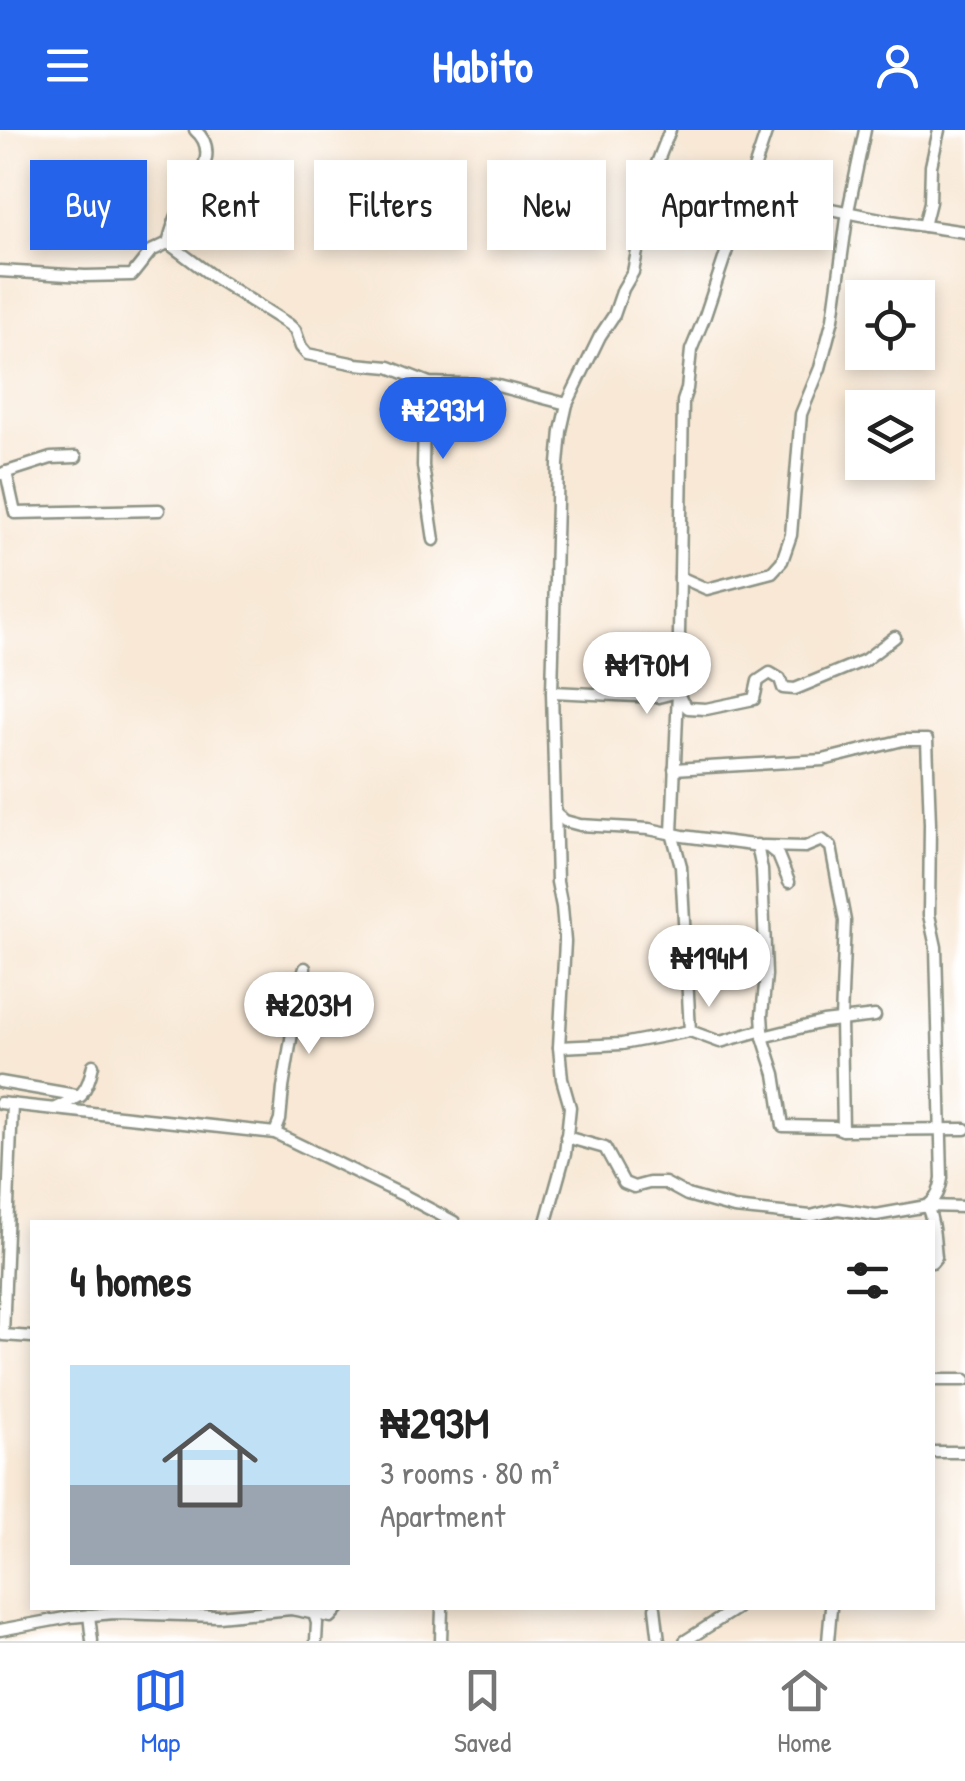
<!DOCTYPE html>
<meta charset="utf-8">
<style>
body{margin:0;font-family:"Patrick Hand",sans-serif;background:#f2f2f2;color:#222;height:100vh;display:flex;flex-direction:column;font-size:38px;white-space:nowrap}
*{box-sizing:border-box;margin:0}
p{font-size:32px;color:#767676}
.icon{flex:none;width:55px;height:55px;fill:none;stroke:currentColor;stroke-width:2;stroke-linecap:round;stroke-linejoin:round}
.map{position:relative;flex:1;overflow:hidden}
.sheet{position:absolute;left:30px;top:1090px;width:905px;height:390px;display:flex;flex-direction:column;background:#fff;border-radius:0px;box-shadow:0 5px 15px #0003}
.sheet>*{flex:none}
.top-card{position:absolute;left:30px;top:30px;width:905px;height:90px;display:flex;gap:20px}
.tools{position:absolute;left:845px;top:150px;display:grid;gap:20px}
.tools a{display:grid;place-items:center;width:90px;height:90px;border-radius:0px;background:#fff;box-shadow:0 5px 15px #0003;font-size:50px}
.price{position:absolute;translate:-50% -85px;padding:0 22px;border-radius:35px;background:#fff;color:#222;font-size:32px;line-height:65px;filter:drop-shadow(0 2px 5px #0008)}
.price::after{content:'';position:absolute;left:50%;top:60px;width:30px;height:22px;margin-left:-15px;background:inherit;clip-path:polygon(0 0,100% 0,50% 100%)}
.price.active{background:#2563eb;color:#fff}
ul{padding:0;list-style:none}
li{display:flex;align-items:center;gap:30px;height:250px;padding:0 40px}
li+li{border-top:2px solid #e0e0e0}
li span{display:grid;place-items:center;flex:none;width:280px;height:200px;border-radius:0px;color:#555}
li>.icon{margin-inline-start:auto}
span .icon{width:120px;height:120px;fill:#fffc;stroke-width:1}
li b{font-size:42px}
h2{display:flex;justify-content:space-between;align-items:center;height:120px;padding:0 40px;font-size:42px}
.chip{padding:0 35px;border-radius:0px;background:#fff;box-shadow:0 5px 15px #0003;font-size:35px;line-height:90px}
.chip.active{background:#2563eb;color:#fff}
header{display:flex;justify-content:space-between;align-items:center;height:130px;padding:0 40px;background:#2563eb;color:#fff;font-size:45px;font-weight:700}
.tabs{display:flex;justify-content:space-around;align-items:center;height:140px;border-top:2px solid #e0e0e0;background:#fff;font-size:28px;color:#767676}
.tabs a{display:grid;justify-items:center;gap:5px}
.tabs .active{color:#2563eb}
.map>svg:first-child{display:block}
</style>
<header><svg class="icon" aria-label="menu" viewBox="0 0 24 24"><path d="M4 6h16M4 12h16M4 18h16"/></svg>Habito<svg class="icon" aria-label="person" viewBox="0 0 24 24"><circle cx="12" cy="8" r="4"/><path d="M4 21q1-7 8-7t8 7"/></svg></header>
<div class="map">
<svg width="965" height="1511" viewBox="0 0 965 1511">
<rect width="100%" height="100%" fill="#fff"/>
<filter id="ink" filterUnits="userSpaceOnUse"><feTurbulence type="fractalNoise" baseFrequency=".01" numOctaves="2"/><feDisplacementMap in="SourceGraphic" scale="20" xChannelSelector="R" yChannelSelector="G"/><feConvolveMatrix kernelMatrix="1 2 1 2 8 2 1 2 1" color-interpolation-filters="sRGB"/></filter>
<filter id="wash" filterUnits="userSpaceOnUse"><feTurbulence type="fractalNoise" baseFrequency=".0048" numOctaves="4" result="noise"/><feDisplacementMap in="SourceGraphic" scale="40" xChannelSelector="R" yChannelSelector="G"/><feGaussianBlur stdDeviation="2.25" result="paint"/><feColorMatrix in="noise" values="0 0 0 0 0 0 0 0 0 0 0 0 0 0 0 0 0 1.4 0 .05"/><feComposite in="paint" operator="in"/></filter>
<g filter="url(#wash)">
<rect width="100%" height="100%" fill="#f8e8d5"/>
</g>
<g filter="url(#ink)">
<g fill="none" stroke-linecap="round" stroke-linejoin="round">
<defs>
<g id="minor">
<polyline points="652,46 683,57 744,70"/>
<polyline points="746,62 891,91 965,102"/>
<polyline points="924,96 930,72 931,36 939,0"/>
<polyline points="168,113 215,148 288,194 295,200 301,217 307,224 356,234 389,237 429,253 494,255 567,274 600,206 614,185 623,159 633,142 652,46 670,0"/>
<path d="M 0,141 L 85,146 L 132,145 L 151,121 L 168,113 C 171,102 174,91 179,81 C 190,56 224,25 195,0"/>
<polyline points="429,253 424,287 423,336 434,410"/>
<polyline points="6,342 15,383 159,380"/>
<polyline points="1,344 51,328 76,327"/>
<polyline points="680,447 707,459 772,442 782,431 791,405 801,284 820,238 833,189 848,81 865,0"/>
<polyline points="552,562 658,567 678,562 682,572 688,578 706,579 754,569 758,551 770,543 780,549 783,558 795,559 865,530 895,507"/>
<path d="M 674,639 L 823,630 L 903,610 L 927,610 L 930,694 L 929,785 L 936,817 L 942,1048 C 940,1060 937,1069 927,1076 C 934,1092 934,1109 936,1127 L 932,1132"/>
<polyline points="556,683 565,691 580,695 649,699 683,706 768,717 778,725 789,752"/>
<polyline points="764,716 805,717 822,710 831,717 845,791 841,890 843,1000"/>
<polyline points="690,901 720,912 763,900 762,885 766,845 762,740 757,715"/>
<polyline points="763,901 763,907 823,892 875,886"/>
<polyline points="763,907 775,944 783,996 835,997 843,1000 965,999"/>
<polyline points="559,917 622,914 690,901 681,736 672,703 678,562 683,271 687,259 691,220 705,186 767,0"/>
<polyline points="0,952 81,966"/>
<polyline points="0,973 275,1003 405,1066 454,1092"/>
<polyline points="12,974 3,1205 32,1207"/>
<path d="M 55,978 C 82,966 87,964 93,935"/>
<polyline points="275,1003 280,990 283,958 300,854 305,838"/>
<polyline points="566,1007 605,1018 624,1053 634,1057 649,1053 665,1053 687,1065 734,1078 811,1086 838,1079 876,1085 927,1076 965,1077"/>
<polyline points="546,1092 565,1024 570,977 562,949 559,917 565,812 562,777 557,752 552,562 558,334 561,301 567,274"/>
<polyline points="932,1250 965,1250"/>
<polyline points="932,1322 965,1322"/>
<polyline points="655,1478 659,1511"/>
<polyline points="314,1484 317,1493 316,1511"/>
<polyline points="89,1485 92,1511"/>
<polyline points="0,1500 70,1487 114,1483 218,1486 291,1479 331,1487 339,1478"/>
<polyline points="441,1511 442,1478"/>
<polyline points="685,1511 737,1478"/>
<polyline points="828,1511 831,1478"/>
</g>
</defs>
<use href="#minor" stroke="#8c9284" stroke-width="15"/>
<use href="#minor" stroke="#fff" stroke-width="10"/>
</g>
</g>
</svg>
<div class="tools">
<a><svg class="icon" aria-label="locate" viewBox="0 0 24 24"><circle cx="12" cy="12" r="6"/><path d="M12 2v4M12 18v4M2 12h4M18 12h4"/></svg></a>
<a><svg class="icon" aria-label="layers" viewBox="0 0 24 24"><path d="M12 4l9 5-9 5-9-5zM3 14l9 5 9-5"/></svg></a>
</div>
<b class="price active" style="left:443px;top:332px">₦293M</b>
<b class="price" style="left:647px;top:587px">₦170M</b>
<b class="price" style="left:709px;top:880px">₦194M</b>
<b class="price" style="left:309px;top:927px">₦203M</b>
<div class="top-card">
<a class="chip active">Buy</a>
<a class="chip">Rent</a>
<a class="chip">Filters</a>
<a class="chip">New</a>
<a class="chip">Apartment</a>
</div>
<section class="sheet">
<h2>4 homes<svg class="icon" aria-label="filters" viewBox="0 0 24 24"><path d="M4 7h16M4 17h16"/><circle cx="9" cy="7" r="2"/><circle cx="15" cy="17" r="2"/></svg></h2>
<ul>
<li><span style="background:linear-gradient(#bfe0f5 60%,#9aa5b1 0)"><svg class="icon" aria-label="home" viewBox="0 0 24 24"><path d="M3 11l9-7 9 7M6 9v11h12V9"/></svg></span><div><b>₦293M</b><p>3 rooms · 80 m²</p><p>Apartment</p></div></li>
</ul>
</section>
</div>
<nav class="tabs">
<a class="active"><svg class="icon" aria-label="map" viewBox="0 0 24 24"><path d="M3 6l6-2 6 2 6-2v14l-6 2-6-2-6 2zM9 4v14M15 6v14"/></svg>Map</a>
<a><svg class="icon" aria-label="saved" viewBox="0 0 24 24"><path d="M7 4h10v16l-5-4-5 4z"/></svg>Saved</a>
<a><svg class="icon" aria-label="home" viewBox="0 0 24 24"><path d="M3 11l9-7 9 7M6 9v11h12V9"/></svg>Home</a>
</nav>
